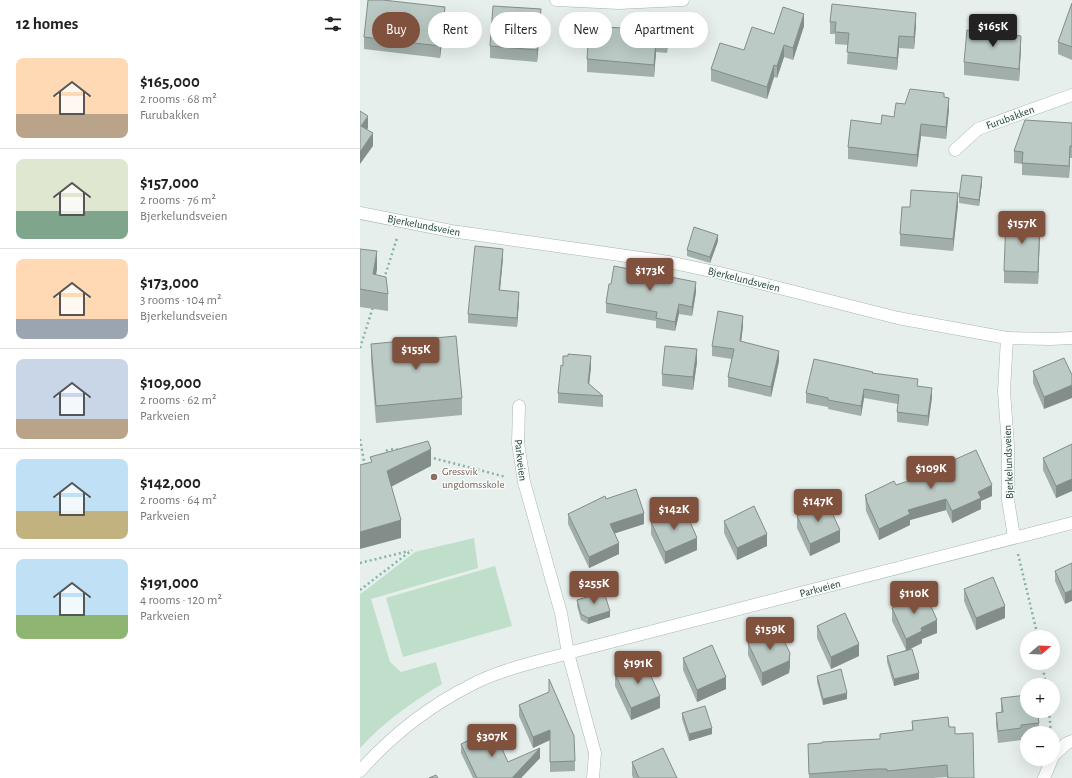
<!DOCTYPE html>
<meta charset="utf-8">
<style>
body{margin:0;font-family:"Alegreya Sans",sans-serif;background:#f2f2f2;color:#222;height:100vh;display:flex;flex-direction:column;font-size:15px;white-space:nowrap}
*{box-sizing:border-box;margin:0}
p{font-size:13px;color:#767676}
.icon{flex:none;width:22px;height:22px;fill:none;stroke:currentColor;stroke-width:2;stroke-linecap:round;stroke-linejoin:round}
.map{position:relative;flex:1;overflow:hidden}
.details{display:flex;flex-direction:column;background:#fff;width:360px}
.details>*{flex:none}
.hud{position:absolute;left:12px;top:12px;width:380px;height:36px;display:flex;gap:8px}
.needle{width:26px;rotate:71deg}
.controls{position:absolute;left:660px;top:630px;display:grid;gap:8px}
.controls a{display:grid;place-items:center;width:40px;height:40px;border-radius:50%;background:#fff;box-shadow:0 4px 16px #0002;font-size:20px}
.price{position:absolute;translate:-50% -34px;padding:0 9px;border-radius:4px;background:#80523e;color:#fff;font-size:13px;line-height:26px;filter:drop-shadow(0 1px 2px #0008)}
.price::after{content:'';position:absolute;left:50%;top:24px;width:12px;height:9px;margin-left:-6px;background:inherit;clip-path:polygon(0 0,100% 0,50% 100%)}
.price.current{background:#222;color:#fff}
ul{padding:0;list-style:none}
li{display:flex;align-items:center;gap:12px;height:100px;padding:0 16px}
li+li{border-top:1px solid #e0e0e0}
li span{display:grid;place-items:center;flex:none;width:112px;height:80px;border-radius:8px;color:#555}
li>.icon{margin-inline-start:auto}
span .icon{width:48px;height:48px;fill:#fffc;stroke-width:1}
li b{font-size:17px}
h2{display:flex;justify-content:space-between;align-items:center;height:48px;padding:0 16px;font-size:17px}
.tag{padding:0 14px;border-radius:18px;background:#fff;box-shadow:0 4px 16px #0002;font-size:14px;line-height:36px}
.tag.current{background:#80523e;color:#fff}
main{display:flex;flex:1;min-height:0}
.map>svg:first-child{display:block}
</style>
<main>
<section class="details">
<h2>12 homes<svg class="icon" aria-label="filters" viewBox="0 0 24 24"><path d="M4 7h16M4 17h16"/><circle cx="9" cy="7" r="2"/><circle cx="15" cy="17" r="2"/></svg></h2>
<ul>
<li><span style="background:linear-gradient(#ffd9b3 70%,#b9a48a 0)"><svg class="icon" aria-label="home" viewBox="0 0 24 24"><path d="M3 11l9-7 9 7M6 9v11h12V9"/></svg></span><div><b>$165,000</b><p>2 rooms · 68 m²</p><p>Furubakken</p></div></li>
<li><span style="background:linear-gradient(#dfe7d0 65%,#7fa58c 0)"><svg class="icon" aria-label="home" viewBox="0 0 24 24"><path d="M3 11l9-7 9 7M6 9v11h12V9"/></svg></span><div><b>$157,000</b><p>2 rooms · 76 m²</p><p>Bjerkelundsveien</p></div></li>
<li><span style="background:linear-gradient(#ffd9b3 75%,#9aa5b1 0)"><svg class="icon" aria-label="home" viewBox="0 0 24 24"><path d="M3 11l9-7 9 7M6 9v11h12V9"/></svg></span><div><b>$173,000</b><p>3 rooms · 104 m²</p><p>Bjerkelundsveien</p></div></li>
<li><span style="background:linear-gradient(#c9d6e8 75%,#b9a48a 0)"><svg class="icon" aria-label="home" viewBox="0 0 24 24"><path d="M3 11l9-7 9 7M6 9v11h12V9"/></svg></span><div><b>$109,000</b><p>2 rooms · 62 m²</p><p>Parkveien</p></div></li>
<li><span style="background:linear-gradient(#bfe0f5 65%,#c2b280 0)"><svg class="icon" aria-label="home" viewBox="0 0 24 24"><path d="M3 11l9-7 9 7M6 9v11h12V9"/></svg></span><div><b>$142,000</b><p>2 rooms · 64 m²</p><p>Parkveien</p></div></li>
<li><span style="background:linear-gradient(#bfe0f5 70%,#8fb573 0)"><svg class="icon" aria-label="home" viewBox="0 0 24 24"><path d="M3 11l9-7 9 7M6 9v11h12V9"/></svg></span><div><b>$191,000</b><p>4 rooms · 120 m²</p><p>Parkveien</p></div></li>
</ul>
</section>
<div class="map">
<svg width="712" height="778" viewBox="0 0 712 778">
<rect width="100%" height="100%" fill="#e6efeb"/>
<g fill="#bfdfca">
<path d="M 114,538 L 118,568 L 11,599 L 30,662 L 41,672 L 76,662 L 82,684 C 52,702 24,722 0,748 L 0,594 L 6,590 L 55,552 Z"/>
<polygon points="135,566 152,626 43,657 26,598"/>
</g>
<g fill="none" stroke-linecap="round" stroke-linejoin="round">
<defs>
<g id="minor">
<polyline points="196,0 259,3 323,0"/>
<polyline points="595,150 618,129 712,95"/>
<polyline points="0,213 91,231 309,262 360,273 538,318 647,338"/>
<polyline points="159,406 158,443 164,482 201,613 208,653 235,753 233,778"/>
<polyline points="654,537 648,500 648,446 644,391 647,338 690,339 712,338"/>
<polyline points="693,756 707,743 712,741"/>
<path d="M 0,771 C 31,736 71,705 113,684 C 142,669 177,662 208,653 L 712,523"/>
<polyline points="684,778 692,759"/>
</g>
</defs>
<use href="#minor" stroke="#a8b7b3" stroke-width="13"/>
<g stroke="#86b2a7" stroke-width="2.5" stroke-dasharray="2 3" stroke-linecap="butt">
<polyline points="24,279 37,238"/>
<polyline points="0,348 13,307"/>
<polyline points="0,439 5,467"/>
<polyline points="31,449 41,450"/>
<polyline points="23,455 28,449"/>
<polyline points="69,457 146,477"/>
<polyline points="658,554 678,637"/>
<polyline points="0,563 49,551"/>
<polyline points="0,590 52,550"/>
<polyline points="682,663 686,685"/>
<polyline points="689,711 691,733"/>
</g>
<use href="#minor" stroke="#fff" stroke-width="12"/>
</g>
<g fill="#a1aea9">
<polygon points="712,3 712,60 698,54 698,42"/>
<polygon points="85,19 80,58 4,49 4,37"/>
<polygon points="181,21 177,62 130,58 130,46"/>
<polygon points="470,22 556,26 554,49 539,48 537,70 487,64 488,45 475,44 475,34 470,34"/>
<polygon points="444,26 433,60 424,57 417,78 414,77 407,99 351,81 351,69 414,34"/>
<polygon points="245,31 309,31 307,53 296,52 294,77 227,72 227,59"/>
<polygon points="644,35 661,48 659,81 604,75 604,62"/>
<polygon points="584,97 589,109 586,139 561,136 557,167 488,159 488,147 534,117 545,104"/>
<polygon points="712,123 712,158 710,158 709,178 662,175 662,164 654,163 654,151"/>
<polygon points="622,183 619,206 599,203 599,197"/>
<polygon points="598,205 593,251 540,246 540,234 550,207"/>
<polygon points="680,232 678,284 644,283 644,271"/>
<polygon points="358,241 350,263 327,256 327,250"/>
<polygon points="0,249 17,269 16,274 28,294 28,311 0,307"/>
<polygon points="143,258 140,290 159,301 157,327 108,323 108,314"/>
<polygon points="336,292 332,316 319,314 315,331 296,328 296,321 246,313 246,303"/>
<polygon points="383,326 381,341 419,361 411,397 368,387 368,377 372,359 352,356 352,346"/>
<polygon points="11,344 102,398 102,415 16,423 11,361"/>
<polygon points="704,358 684,409 673,383 673,371"/>
<polygon points="337,362 333,390 302,386 302,374"/>
<polygon points="231,367 229,384 243,396 243,407 198,403 198,393"/>
<polygon points="513,373 558,386 572,397 568,426 537,422 537,412 538,404 504,398 501,416 468,409 468,407 446,403 446,393"/>
<polygon points="712,444 712,491 696,498 683,470 683,458"/>
<polygon points="574,469 632,496 621,501 621,509 592,523 586,510 550,520 550,525 519,540 506,511 505,495 574,473"/>
<polygon points="246,499 284,524 255,533 259,554 229,568 208,524 208,514"/>
<polygon points="437,516 480,542 450,556 437,528"/>
<polygon points="308,517 337,550 305,564 291,534 291,522"/>
<polygon points="364,521 407,546 377,560 364,533"/>
<polygon points="712,563 705,604 695,581 695,571"/>
<polygon points="604,589 645,618 616,630 604,601"/>
<polygon points="217,600 250,617 228,624 221,620 217,606"/>
<polygon points="532,608 577,633 562,639 562,643 548,650 559,679 534,686 527,662 527,656 546,650 532,621"/>
<polygon points="457,626 499,656 471,669 457,638"/>
<polygon points="388,643 430,665 429,673 402,686 388,655"/>
<polygon points="323,658 366,689 337,702 323,670"/>
<polygon points="255,674 300,708 271,720 255,686"/>
<polygon points="457,676 487,699 463,705 457,682"/>
<polygon points="641,698 679,723 679,733 667,733 667,737 661,737 661,740 638,743 636,725 636,713 641,712"/>
<polygon points="159,705 215,761 215,771 190,772 190,740 173,748 159,716"/>
<polygon points="322,713 352,734 329,741 322,719"/>
<polygon points="552,721 589,727 595,734 614,778 587,778 587,777 573,778 449,778 448,744 520,739 520,734 552,730"/>
<polygon points="101,744 148,762 180,758 161,778 113,778 101,753"/>
<polygon points="272,762 317,778 273,778 272,775"/>
</g>
<g fill="#838d89">
<polygon points="85,7 85,19 80,58 80,46"/>
<polygon points="181,9 181,21 177,62 177,50"/>
<polygon points="556,13 556,26 554,49 554,37"/>
<polygon points="444,14 444,26 433,60 433,48"/>
<polygon points="309,19 309,31 307,53 307,40"/>
<polygon points="539,36 539,48 537,70 537,58"/>
<polygon points="661,36 661,48 659,81 659,69"/>
<polygon points="296,40 296,52 294,77 294,65"/>
<polygon points="424,45 424,57 417,78 417,66"/>
<polygon points="414,65 414,77 407,99 407,87"/>
<polygon points="589,98 589,109 586,139 586,127"/>
<polygon points="8,116 8,128 1,138 1,126"/>
<polygon points="561,124 561,136 557,167 557,155"/>
<polygon points="13,133 13,146 0,164 0,152"/>
<polygon points="710,146 710,158 709,178 709,166"/>
<polygon points="622,177 622,183 619,206 619,200"/>
<polygon points="598,193 598,205 593,251 593,239"/>
<polygon points="680,220 680,232 678,284 678,272"/>
<polygon points="358,235 358,241 350,263 350,257"/>
<polygon points="143,249 143,258 139,299 139,290"/>
<polygon points="17,251 17,269 13,291 13,274"/>
<polygon points="336,282 336,292 332,316 332,307"/>
<polygon points="159,292 159,301 157,327 157,318"/>
<polygon points="319,304 319,314 315,331 315,322"/>
<polygon points="383,316 383,326 380,351 380,341"/>
<polygon points="337,349 337,362 333,390 333,377"/>
<polygon points="419,351 419,361 411,397 411,387"/>
<polygon points="231,356 231,367 228,394 228,383"/>
<polygon points="712,385 712,398 684,409 684,397"/>
<polygon points="572,388 572,397 568,426 568,416"/>
<polygon points="504,389 504,398 501,416 501,406"/>
<polygon points="71,449 71,466 27,489 27,471"/>
<polygon points="712,479 712,491 696,498 696,486"/>
<polygon points="632,485 632,496 621,501 621,509 592,523 592,511 618,492"/>
<polygon points="586,499 586,510 550,520 550,525 519,540 519,529 548,510"/>
<polygon points="284,513 284,524 250,535 250,524"/>
<polygon points="41,520 41,538 0,549 0,532"/>
<polygon points="480,530 480,542 450,556 450,544"/>
<polygon points="407,534 407,546 377,560 377,548"/>
<polygon points="337,538 337,550 305,564 305,552"/>
<polygon points="259,543 259,554 229,568 229,557"/>
<polygon points="712,590 712,601 705,604 705,593"/>
<polygon points="645,606 645,618 616,630 616,618"/>
<polygon points="250,611 250,617 228,624 228,618"/>
<polygon points="577,620 577,633 562,639 562,643 546,651 546,639 561,628"/>
<polygon points="499,644 499,656 471,669 471,657"/>
<polygon points="430,653 430,665 429,673 402,686 402,673"/>
<polygon points="559,673 559,679 534,686 534,679"/>
<polygon points="366,677 366,689 337,702 337,690"/>
<polygon points="487,693 487,699 463,705 463,699"/>
<polygon points="300,696 300,708 271,720 271,708"/>
<polygon points="352,728 352,734 329,741 329,734"/>
<polygon points="190,730 190,740 173,748 173,737"/>
<polygon points="180,748 180,758 161,778 152,778"/>
</g>
<g fill="#bbcac4" stroke="#838d89">
<polygon points="8,0 23,0 85,7 80,46 4,37"/>
<polygon points="712,3 712,47 698,42"/>
<polygon points="472,4 556,13 554,37 539,36 537,58 487,52 489,33 475,32 476,22 470,22"/>
<polygon points="133,6 181,9 177,50 130,46"/>
<polygon points="423,7 444,14 433,48 424,45 417,66 414,65 407,87 351,69 360,43 384,50 392,27 414,34"/>
<polygon points="280,16 309,19 307,40 296,40 294,65 227,59 229,30 245,31 245,27 278,29"/>
<polygon points="628,26 644,28 643,34 661,36 659,69 604,62 607,30 627,32"/>
<polygon points="550,89 584,93 584,97 589,98 586,127 561,124 557,155 488,147 491,120 521,124 522,115 534,117 536,103 545,104"/>
<polygon points="0,111 8,116 1,126 13,133 0,152"/>
<polygon points="665,120 712,123 712,146 710,146 709,166 662,163 663,152 654,151"/>
<polygon points="602,175 622,177 619,200 599,197"/>
<polygon points="551,190 598,193 593,239 540,234 542,207 550,207"/>
<polygon points="646,218 680,220 678,272 644,271"/>
<polygon points="334,227 358,235 350,257 327,250"/>
<polygon points="115,246 143,249 139,290 159,292 157,318 108,314"/>
<polygon points="0,249 17,251 13,274 26,277 28,294 0,289"/>
<polygon points="254,266 336,282 332,307 319,304 315,322 296,318 297,312 246,303 249,284 251,284"/>
<polygon points="358,311 383,316 380,341 419,351 411,387 368,377 374,349 352,346"/>
<polygon points="96,336 102,398 16,406 11,344"/>
<polygon points="305,346 337,349 333,377 302,374"/>
<polygon points="208,354 231,356 228,383 243,396 198,393 201,365 203,366 203,356 208,356"/>
<polygon points="704,358 712,375 712,385 684,397 673,371"/>
<polygon points="454,359 513,372 512,373 558,379 557,386 572,388 568,416 537,412 539,395 504,389 501,406 468,400 468,398 446,393"/>
<polygon points="68,441 71,449 27,471 41,520 0,532 0,465 12,462 10,457"/>
<polygon points="712,444 712,479 696,486 683,458"/>
<polygon points="616,450 632,485 618,492 621,498 592,511 586,499 548,510 550,514 519,529 506,500 507,500 505,495 534,481 536,485 576,472 574,469"/>
<polygon points="276,489 284,513 250,524 259,543 229,557 208,514 245,496 246,499"/>
<polygon points="467,502 480,530 450,544 437,516"/>
<polygon points="394,506 407,534 377,548 364,521"/>
<polygon points="325,510 337,538 305,552 291,522 307,515 308,517"/>
<polygon points="712,563 712,590 705,593 695,571"/>
<polygon points="633,577 645,606 616,618 604,589"/>
<polygon points="244,592 250,611 228,618 221,614 217,600"/>
<polygon points="565,593 577,620 561,628 562,631 546,639 532,608"/>
<polygon points="485,613 499,644 471,657 457,626"/>
<polygon points="418,629 430,653 429,661 402,673 388,643"/>
<polygon points="352,645 366,677 337,690 323,658"/>
<polygon points="552,649 559,673 534,679 527,656"/>
<polygon points="284,661 300,696 271,708 255,674"/>
<polygon points="481,669 487,693 463,699 457,676"/>
<polygon points="189,679 214,736 215,761 190,762 190,730 173,737 159,705 189,692"/>
<polygon points="667,695 667,711 677,711 679,723 661,725 661,728 638,731 636,713 643,712 641,698"/>
<polygon points="345,706 352,728 329,734 322,713"/>
<polygon points="588,717 589,727 595,727 595,734 613,733 614,778 588,778 587,765 527,771 527,769 516,769 449,774 448,744 462,743 462,742 520,739 520,734 553,730 552,721"/>
<polygon points="133,729 148,762 180,748 152,778 117,778 101,744"/>
<polygon points="303,748 317,778 279,778 272,762"/>
<polygon points="76,775 78,778 69,778"/>
</g>
<circle fill="#8d6e63" stroke="#f7fbf9" stroke-width="1.5" cx="74" cy="477" r="4"/>
<g text-anchor="middle" stroke-width="3" stroke-linejoin="round" paint-order="stroke">
<g font-size="11" fill="#24413b" stroke="#f7fbf9">
<text transform="translate(650 117) rotate(-20)" y="4">Furubakken</text>
<text transform="translate(64 225) rotate(11)" y="4">Bjerkelundsveien</text>
<text transform="translate(384 279) rotate(14)" y="4">Bjerkelundsveien</text>
<text transform="translate(161 460) rotate(83)" y="4">Parkveien</text>
<text transform="translate(648 462) rotate(-92)" y="4">Bjerkelundsveien</text>
<text transform="translate(460 588) rotate(-15)" y="4">Parkveien</text>
</g>
<g font-size="11" fill="#785e54" stroke="#f7fbf9" text-anchor="start">
<text x="82" y="475">Gressvik<tspan x="82" dy="13">ungdomsskole</tspan></text>
</g>
</g>
</svg>
<div class="controls">
<a><svg class="needle" viewBox="-14 -14 28 28"><path d="M0-13l5 13h-10z" fill="#e53935"/><path d="M0 13l5-13h-10z" fill="#767676"/></svg></a>
<a>+</a>
<a>−</a>
</div>
<b class="price current" style="left:633px;top:48px">$165K</b>
<b class="price" style="left:662px;top:245px">$157K</b>
<b class="price" style="left:290px;top:292px">$173K</b>
<b class="price" style="left:56px;top:371px">$155K</b>
<b class="price" style="left:571px;top:490px">$109K</b>
<b class="price" style="left:458px;top:523px">$147K</b>
<b class="price" style="left:314px;top:531px">$142K</b>
<b class="price" style="left:234px;top:605px">$255K</b>
<b class="price" style="left:554px;top:615px">$110K</b>
<b class="price" style="left:410px;top:651px">$159K</b>
<b class="price" style="left:278px;top:685px">$191K</b>
<b class="price" style="left:132px;top:758px">$307K</b>
<div class="hud">
<a class="tag current">Buy</a>
<a class="tag">Rent</a>
<a class="tag">Filters</a>
<a class="tag">New</a>
<a class="tag">Apartment</a>
</div>
</div>
</main>
